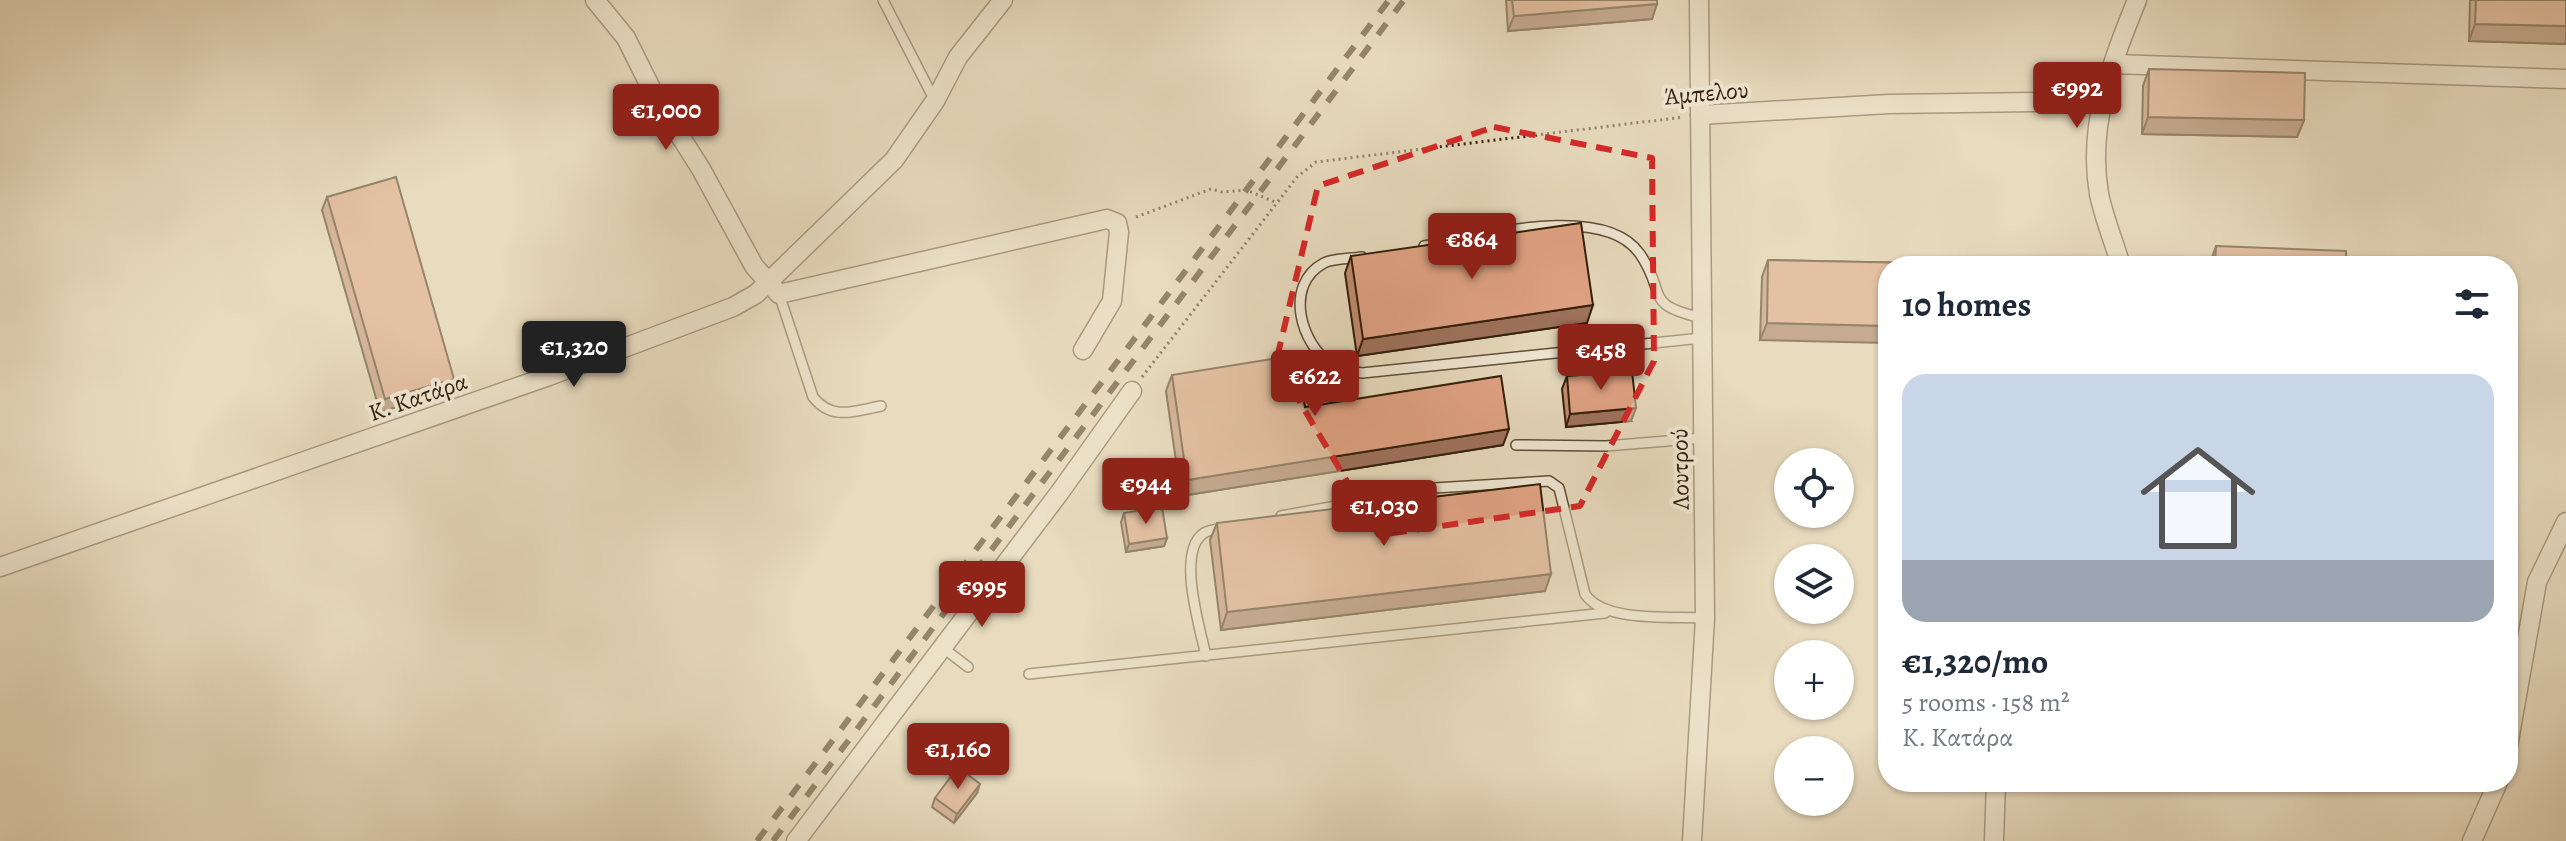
<!DOCTYPE html>
<meta charset="utf-8">
<style>
body{margin:0;font-family:Alegreya,serif;background:#f6f6f7;color:#1f2937;height:100vh;display:flex;flex-direction:column;font-size:30px;white-space:nowrap}
*{box-sizing:border-box;margin:0}
p{font-size:26px;color:#747a83}
.icon{flex:none;width:44px;height:44px;fill:none;stroke:currentColor;stroke-width:2;stroke-linecap:round;stroke-linejoin:round}
.map{position:relative;flex:1;overflow:hidden}
.sheet{position:absolute;left:1878px;top:256px;width:640px;height:536px;display:flex;flex-direction:column;background:#fff;border-radius:32px;box-shadow:0 2px 6px #0004}
.sheet>*{flex:none}
.tools{position:absolute;left:1774px;top:448px;display:grid;gap:16px}
.tools a{display:grid;place-items:center;width:80px;height:80px;border-radius:50%;background:#fff;box-shadow:0 2px 6px #0004;font-size:40px}
.price{position:absolute;translate:-50% -68px;padding:0 18px;border-radius:8px;background:#8f2418;color:#fff;font-size:26px;line-height:52px;filter:drop-shadow(0 2px 4px #0008)}
.price::after{content:'';position:absolute;left:50%;top:48px;width:24px;height:18px;margin-left:-12px;background:inherit;clip-path:polygon(0 0,100% 0,50% 100%)}
.price.current{background:#222;color:#fff}
ul{padding:0;list-style:none}
li{display:grid;align-content:center;gap:16px;height:424px;padding:0 24px}
li span{display:grid;place-items:center;height:248px;border-radius:24px;color:#555}
li>.icon{margin-inline-start:auto}
span .icon{width:144px;height:144px;fill:#fffc;stroke-width:1}
li b{font-size:34px}
h2{display:flex;justify-content:space-between;align-items:center;height:96px;padding:0 24px;font-size:34px}
.map>svg:first-child{display:block}
</style>
<div class="map">
<svg width="2566" height="841" viewBox="0 0 2566 841">
<rect width="100%" height="100%" fill="#e8dbbe"/>
<filter id="stains"><feTurbulence type="fractalNoise" baseFrequency=".0025" numOctaves="4"/><feColorMatrix values="0 0 0 0 .2 0 0 0 0 .09 0 0 0 0 .02 0 0 0 .5 -.17"/></filter>
<radialGradient id="worn" r=".72"><stop offset=".6" stop-color="#630" stop-opacity="0"/><stop offset="1" stop-color="#630" stop-opacity=".3"/></radialGradient>
<g fill="none" stroke-linecap="round" stroke-linejoin="round">
<defs>
<g id="service">
<polyline points="883,0 935,101"/>
<path d="M 1424,246 C 1476,237 1604,201 1640,254 C 1668,295 1642,304 1702,318"/>
<path d="M 1362,257 C 1350,259 1334,258 1324,263 C 1283,285 1301,345 1332,365 C 1340,370 1353,371 1362,373 L 1702,338"/>
<path d="M 779,294 L 813,397 C 832,421 854,411 881,406"/>
<polyline points="1516,445 1606,446 1703,438"/>
<path d="M 1281,516 L 1434,488 L 1549,481 L 1559,488 L 1585,594 C 1604,623 1672,616 1705,618"/>
<polyline points="942,647 968,667"/>
<path d="M 1206,656 C 1200,628 1176,551 1204,533 C 1209,530 1218,529 1223,528"/>
<polyline points="1029,674 1605,613"/>
</g>
<g id="minor">
<polyline points="595,0 626,38 656,98 701,169 754,266 779,294 1107,219 1117,223 1119,232 1112,301 1083,350"/>
<polyline points="2113,64 2566,79"/>
<polyline points="1700,115 1889,104 2101,101"/>
<path d="M 2121,266 C 2114,242 2104,218 2099,194 C 2087,125 2112,62 2137,0"/>
<polyline points="0,567 549,376 733,307 756,294 894,160 935,101 958,57 1003,0"/>
<polyline points="2508,746 2537,582 2566,522"/>
<polyline points="796,841 1060,492 1132,391"/>
<polyline points="1692,841 1705,618 1699,0"/>
<polyline points="1994,841 1996,782"/>
<polyline points="2472,841 2498,782"/>
</g>
</defs>
<use href="#service" stroke="#604d36" stroke-width="12"/>
<use href="#minor" stroke="#604d36" stroke-width="21"/>
<g stroke="#321e08" stroke-width="3" stroke-dasharray="2 4" stroke-linecap="butt">
<polyline points="1136,217 1211,189 1222,192 1246,190 1275,202"/>
<polyline points="1142,377 1297,177 1316,162 1684,117"/>
</g>
<use href="#service" stroke="#f0e8d5" stroke-width="9"/>
<use href="#minor" stroke="#f0e8d5" stroke-width="18"/>
<g stroke="#321e08" stroke-width="6" stroke-dasharray="14 14" stroke-linecap="butt">
<polyline points="757,841 1389,0"/>
<polyline points="773,841 1404,0"/>
</g>
</g>
<g fill="#c28c72" stroke="#321e08" stroke-width="2">
<polygon points="1506,0 1657,0 1652,19 1508,31"/>
<polygon points="2470,0 2566,0 2566,44 2469,41"/>
<polygon points="2149,69 2304,120 2297,137 2142,134 2143,86"/>
<polygon points="327,197 449,392 380,412 322,210"/>
<polygon points="2216,246 2346,266 2209,266"/>
<polygon points="1351,256 1587,323 1357,356 1345,273"/>
<polygon points="1768,260 1966,264 1760,340 1762,277"/>
<polygon points="1172,375 1305,407 1503,445 1181,496 1166,391"/>
<polygon points="1567,376 1631,421 1566,427 1562,389"/>
<polygon points="1124,513 1167,538 1164,546 1126,552 1121,522"/>
<polygon points="1217,523 1545,591 1221,630 1210,540"/>
<polygon points="977,793 954,823 932,807 935,798"/>
</g>
<g fill="#9e725c" stroke="#321e08" stroke-width="2">
<polygon points="1657,4 1652,19 1508,31 1514,16"/>
<polygon points="2475,24 2566,26 2566,44 2469,41"/>
<polygon points="2148,117 2304,120 2297,137 2142,134"/>
<polygon points="1593,305 1587,323 1357,356 1363,339"/>
<polygon points="1767,323 1888,326 1888,343 1760,340"/>
<polygon points="454,379 449,392 380,412 385,399"/>
<polygon points="1636,408 1631,421 1566,427 1570,414"/>
<polygon points="1509,429 1503,445 1181,496 1187,480"/>
<polygon points="1167,538 1164,546 1126,552 1129,544"/>
<polygon points="1551,574 1545,591 1221,630 1227,612"/>
<polygon points="980,784 977,793 954,823 957,814"/>
</g>
<g fill="#e1a384" stroke="#321e08" stroke-width="2">
<polygon points="1512,0 1657,0 1657,4 1514,16"/>
<polygon points="2476,0 2566,0 2566,26 2475,24"/>
<polygon points="2149,69 2305,73 2304,120 2148,117"/>
<polygon points="396,177 454,379 385,399 327,197"/>
<polygon points="1581,223 1593,305 1363,339 1351,256"/>
<polygon points="2216,246 2346,251 2346,266 2215,266"/>
<polygon points="1768,260 1966,264 1966,266 1888,266 1888,326 1767,323"/>
<polygon points="1297,355 1305,407 1501,376 1509,429 1187,480 1172,375"/>
<polygon points="1632,371 1636,408 1570,414 1567,376"/>
<polygon points="1540,484 1551,574 1227,612 1217,523"/>
<polygon points="1162,507 1167,538 1129,544 1124,513"/>
<polygon points="958,767 980,784 957,814 935,798"/>
</g>
<path d="M0 0H2566V841H0ZM 1494,127 L 1652,158 L 1654,361 L 1580,506 L 1379,535 L 1276,362 L 1318,186 Z" fill="#e8dbbe" fill-opacity=".55" fill-rule="evenodd"/>
<path fill="none" stroke="#d62828" stroke-width="6" stroke-dasharray="16 10" stroke-linejoin="round" d="M 1494,127 L 1652,158 L 1654,361 L 1580,506 L 1379,535 L 1276,362 L 1318,186 Z"/>
<g text-anchor="middle" stroke-width="8" stroke-linejoin="round" paint-order="stroke">
<g font-size="24" fill="#321e08" stroke="#f0e8d5">
<text transform="translate(1706 93) rotate(-5)" y="8">Άμπελου</text>
<text transform="translate(418 397) rotate(-19)" y="8">Κ. Κατάρα</text>
<text transform="translate(1680 469) rotate(-91)" y="8">Λουτρού</text>
</g>
</g>
<rect width="100%" height="100%" filter="url(#stains)"/>
<rect width="100%" height="100%" fill="url(#worn)"/>
</svg>
<div class="tools">
<a><svg class="icon" aria-label="locate" viewBox="0 0 24 24"><circle cx="12" cy="12" r="6"/><path d="M12 2v4M12 18v4M2 12h4M18 12h4"/></svg></a>
<a><svg class="icon" aria-label="layers" viewBox="0 0 24 24"><path d="M12 4l9 5-9 5-9-5zM3 14l9 5 9-5"/></svg></a>
<a>+</a>
<a>−</a>
</div>
<b class="price" style="left:2077px;top:130px">€992</b>
<b class="price" style="left:666px;top:152px">€1,000</b>
<b class="price" style="left:1472px;top:281px">€864</b>
<b class="price current" style="left:574px;top:389px">€1,320</b>
<b class="price" style="left:1601px;top:392px">€458</b>
<b class="price" style="left:1315px;top:418px">€622</b>
<b class="price" style="left:1146px;top:526px">€944</b>
<b class="price" style="left:1384px;top:548px">€1,030</b>
<b class="price" style="left:982px;top:629px">€995</b>
<b class="price" style="left:958px;top:791px">€1,160</b>
<section class="sheet">
<h2>10 homes<svg class="icon" aria-label="filters" viewBox="0 0 24 24"><path d="M4 7h16M4 17h16"/><circle cx="9" cy="7" r="2"/><circle cx="15" cy="17" r="2"/></svg></h2>
<ul>
<li><span style="background:linear-gradient(#c9d6e8 75%,#9aa5b1 0)"><svg class="icon" aria-label="home" viewBox="0 0 24 24"><path d="M3 11l9-7 9 7M6 9v11h12V9"/></svg></span><div><b>€1,320/mo</b><p>5 rooms · 158 m²</p><p>Κ. Κατάρα</p></div></li>
</ul>
</section>
</div>
